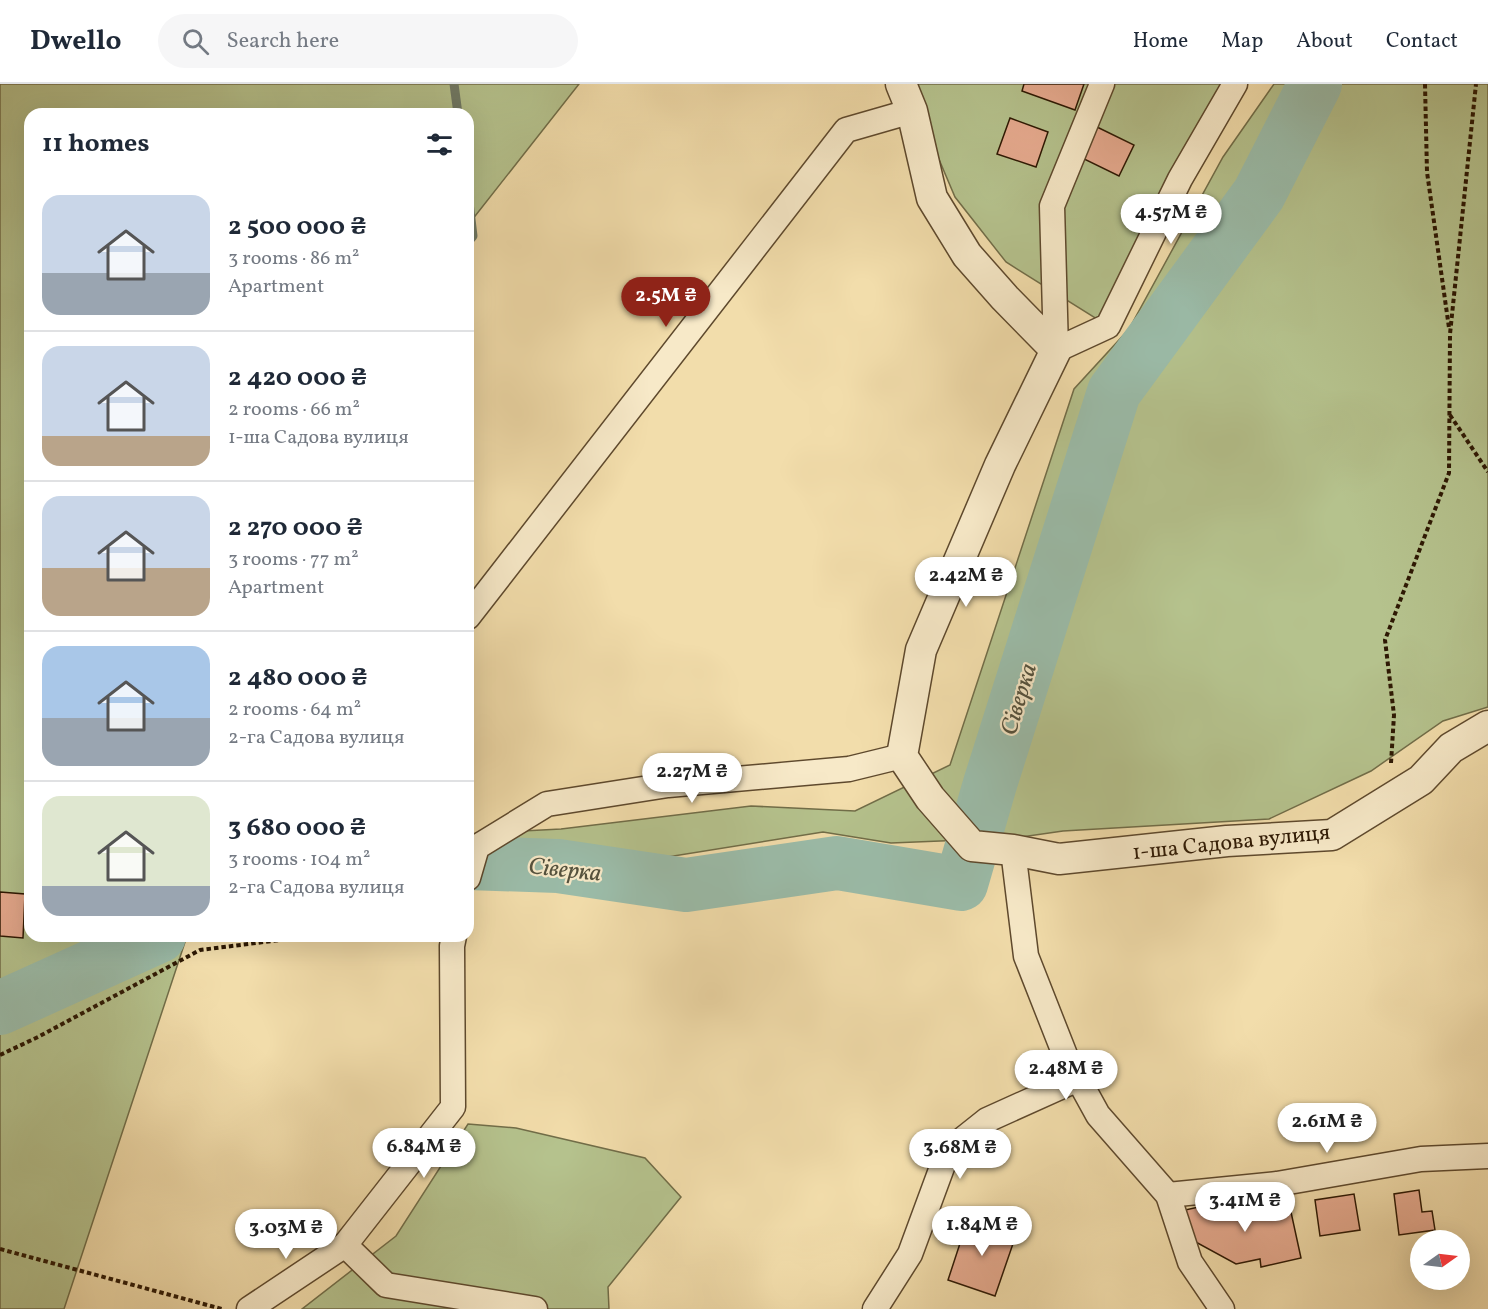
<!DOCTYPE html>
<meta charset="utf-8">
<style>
body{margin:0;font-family:Vollkorn,serif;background:#f6f6f7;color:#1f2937;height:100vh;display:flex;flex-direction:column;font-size:22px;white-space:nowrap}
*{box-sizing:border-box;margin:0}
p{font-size:20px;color:#747a83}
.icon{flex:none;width:33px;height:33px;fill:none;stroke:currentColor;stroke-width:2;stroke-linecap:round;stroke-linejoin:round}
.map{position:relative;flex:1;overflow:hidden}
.drawer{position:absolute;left:24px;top:24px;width:450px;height:834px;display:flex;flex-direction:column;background:#fff;border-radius:18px;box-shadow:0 6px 24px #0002}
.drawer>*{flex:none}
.needle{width:39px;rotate:76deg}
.fabs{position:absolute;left:1410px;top:1146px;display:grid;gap:12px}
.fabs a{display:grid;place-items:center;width:60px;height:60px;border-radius:50%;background:#fff;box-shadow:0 6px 24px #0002;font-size:30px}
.price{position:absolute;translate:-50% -51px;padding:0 14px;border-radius:21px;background:#fff;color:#222;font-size:20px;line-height:39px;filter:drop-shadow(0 2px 3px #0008)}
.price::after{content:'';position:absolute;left:50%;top:36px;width:18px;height:14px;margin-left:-9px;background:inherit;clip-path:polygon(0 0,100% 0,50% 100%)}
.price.on{background:#8f2418;color:#fff}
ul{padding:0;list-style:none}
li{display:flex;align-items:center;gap:18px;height:150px;padding:0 18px}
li+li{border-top:2px solid #e0e1e3}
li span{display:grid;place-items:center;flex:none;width:168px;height:120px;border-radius:18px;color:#555}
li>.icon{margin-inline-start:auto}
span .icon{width:72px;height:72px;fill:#fffc;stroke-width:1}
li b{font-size:26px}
h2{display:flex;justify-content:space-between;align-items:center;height:72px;padding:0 18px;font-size:26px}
header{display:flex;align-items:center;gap:36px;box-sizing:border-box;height:84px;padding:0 30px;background:#fff;border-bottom:2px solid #e0e1e3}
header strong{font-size:28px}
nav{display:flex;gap:33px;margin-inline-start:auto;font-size:21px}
.search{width:420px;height:54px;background:#f6f6f7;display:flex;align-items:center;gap:15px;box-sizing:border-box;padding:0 21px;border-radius:33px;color:#747a83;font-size:22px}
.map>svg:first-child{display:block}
</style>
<header>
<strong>Dwello</strong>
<div class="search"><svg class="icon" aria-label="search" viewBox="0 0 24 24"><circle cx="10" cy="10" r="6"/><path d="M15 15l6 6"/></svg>Search here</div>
<nav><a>Home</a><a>Map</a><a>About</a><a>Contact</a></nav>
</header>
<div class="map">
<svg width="1488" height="1225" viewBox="0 0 1488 1225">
<rect width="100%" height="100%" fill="#f2ddab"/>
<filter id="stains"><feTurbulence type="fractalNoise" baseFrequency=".00333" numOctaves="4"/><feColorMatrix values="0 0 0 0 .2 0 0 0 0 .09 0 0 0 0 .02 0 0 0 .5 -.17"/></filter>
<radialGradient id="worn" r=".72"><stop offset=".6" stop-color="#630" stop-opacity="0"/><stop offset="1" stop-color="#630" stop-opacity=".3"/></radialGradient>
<g fill="#b5c28d" stroke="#716d48" stroke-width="1.5">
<polygon points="0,0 579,0 468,141 468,30 30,30 30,852 187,852 64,1225 0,1225"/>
<polygon points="907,0 1235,0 1108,242 1006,178 955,113"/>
<polygon points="1274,0 1488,0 1488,623 1443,637 1371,687 1269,735 1063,747 1014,754 891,759 823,748 468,805 468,750 561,745 751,722 855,727 950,681 1074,305 1129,245 1223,73"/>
<polygon points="468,1040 516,1044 645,1074 681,1113 608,1203 609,1225 302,1225 396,1152"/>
</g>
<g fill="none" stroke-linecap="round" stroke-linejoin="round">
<g stroke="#6f7a67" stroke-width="9">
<polyline points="454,0 458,30"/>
<polyline points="468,110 473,152 468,158"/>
</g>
<g stroke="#9bbca9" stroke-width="54">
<polyline points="468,779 558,782 686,801 837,779 961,800 990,700 1114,308 1259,110 1315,0"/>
<polyline points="0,924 159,852"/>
</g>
</g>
<g fill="#e7ab90" stroke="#2d1803" stroke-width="1.5">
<polygon points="1024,0 1084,0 1075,26 1022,7"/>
<polygon points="1010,34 1048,48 1036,83 997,70"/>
<polygon points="1097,43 1134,61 1119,92 1082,74"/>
<polygon points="0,808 25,810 23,854 0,852"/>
<polygon points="1419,1106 1422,1128 1432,1127 1435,1146 1399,1151 1394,1110"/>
<polygon points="1354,1110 1360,1146 1320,1152 1315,1116"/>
<polygon points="1240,1114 1243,1128 1277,1120 1280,1130 1291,1128 1301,1174 1261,1183 1260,1175 1236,1180 1192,1156 1185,1126"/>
<polygon points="968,1135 1016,1151 995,1212 948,1196"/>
</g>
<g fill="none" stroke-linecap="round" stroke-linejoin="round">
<defs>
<g id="minor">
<polyline points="1102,0 1052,122 1056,266 1108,242 1180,95 1235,0"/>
<polyline points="468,533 846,46 912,27"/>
<polyline points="1013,766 1026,872 1065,971 1098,1031 1168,1111 1190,1178 1222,1225"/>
<polyline points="468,794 477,763 547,720 668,701 849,685 902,672"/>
<polyline points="454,852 452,862 453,1023 345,1161 386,1201 535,1225"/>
<polyline points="1168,1111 1277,1100 1421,1075 1488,1072"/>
<polyline points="249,1225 345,1161"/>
<polyline points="875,1225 910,1170 948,1067 987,1036 1078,995"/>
</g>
<polyline id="tertiary" points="901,0 912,27 932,114 967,171 1005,214 1056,266 1000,381 921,566 902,672 930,714 972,762 1013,766 1059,775 1227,757 1332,751 1421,696 1451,664 1488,642"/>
</defs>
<use href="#minor" stroke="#5e492d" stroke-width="27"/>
<use href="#tertiary" stroke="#5e492d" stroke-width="33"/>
<g stroke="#2d1803" stroke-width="4" stroke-dasharray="4.5 3" stroke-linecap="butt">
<polyline points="1425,0 1427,88 1449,244"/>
<polyline points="1450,331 1488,388"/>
<polyline points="1391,679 1394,631 1385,556 1449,389 1450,250 1476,0"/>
<polyline points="0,971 38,953 200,866 312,852"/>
<polyline points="0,1165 222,1225"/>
</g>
<use href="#minor" stroke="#f7e9c8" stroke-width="24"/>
<use href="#tertiary" stroke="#f7e9c8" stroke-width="30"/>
</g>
<g text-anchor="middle" stroke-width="4.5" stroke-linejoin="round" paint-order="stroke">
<g font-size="22" fill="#2d1803" stroke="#f7e9c8">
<text transform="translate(1231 757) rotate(-6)" y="8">1-ша Садова вулиця</text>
</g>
<g font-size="24" font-style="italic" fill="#54513d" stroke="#f7e9c8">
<text transform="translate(1018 615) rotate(-73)" y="8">Сіверка</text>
<text transform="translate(565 785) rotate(6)" y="8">Сіверка</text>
</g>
</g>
<rect width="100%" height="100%" filter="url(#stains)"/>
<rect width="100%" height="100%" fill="url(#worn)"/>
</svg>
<div class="fabs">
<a><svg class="needle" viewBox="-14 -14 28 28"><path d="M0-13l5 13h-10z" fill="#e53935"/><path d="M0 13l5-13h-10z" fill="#747a83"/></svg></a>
</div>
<b class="price" style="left:1171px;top:161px">4.57M ₴</b>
<b class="price on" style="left:666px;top:244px">2.5M ₴</b>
<b class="price" style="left:966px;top:524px">2.42M ₴</b>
<b class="price" style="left:692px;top:720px">2.27M ₴</b>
<b class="price" style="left:1066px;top:1017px">2.48M ₴</b>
<b class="price" style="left:1327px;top:1070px">2.61M ₴</b>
<b class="price" style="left:424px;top:1095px">6.84M ₴</b>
<b class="price" style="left:960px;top:1096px">3.68M ₴</b>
<b class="price" style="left:1245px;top:1149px">3.41M ₴</b>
<b class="price" style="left:982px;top:1173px">1.84M ₴</b>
<b class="price" style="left:286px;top:1176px">3.03M ₴</b>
<section class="drawer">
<h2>11 homes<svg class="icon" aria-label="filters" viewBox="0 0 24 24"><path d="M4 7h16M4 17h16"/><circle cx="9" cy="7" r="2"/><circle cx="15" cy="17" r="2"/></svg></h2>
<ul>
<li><span style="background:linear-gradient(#c9d6e8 65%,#9aa5b1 0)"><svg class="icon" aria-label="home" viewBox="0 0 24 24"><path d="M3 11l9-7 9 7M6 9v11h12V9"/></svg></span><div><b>2 500 000 ₴</b><p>3 rooms · 86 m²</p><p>Apartment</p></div></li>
<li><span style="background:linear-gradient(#c9d6e8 75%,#b9a48a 0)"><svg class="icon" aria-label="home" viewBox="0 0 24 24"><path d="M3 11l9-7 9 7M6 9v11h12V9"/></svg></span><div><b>2 420 000 ₴</b><p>2 rooms · 66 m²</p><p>1-ша Садова вулиця</p></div></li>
<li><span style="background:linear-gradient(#c9d6e8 60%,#b9a48a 0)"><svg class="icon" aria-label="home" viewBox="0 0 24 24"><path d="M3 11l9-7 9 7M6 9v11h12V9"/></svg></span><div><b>2 270 000 ₴</b><p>3 rooms · 77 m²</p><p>Apartment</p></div></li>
<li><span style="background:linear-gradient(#a9c7e8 60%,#9aa5b1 0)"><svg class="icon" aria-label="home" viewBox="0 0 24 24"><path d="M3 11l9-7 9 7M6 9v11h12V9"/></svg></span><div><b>2 480 000 ₴</b><p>2 rooms · 64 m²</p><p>2-га Садова вулиця</p></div></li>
<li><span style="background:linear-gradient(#dfe7d0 75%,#9aa5b1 0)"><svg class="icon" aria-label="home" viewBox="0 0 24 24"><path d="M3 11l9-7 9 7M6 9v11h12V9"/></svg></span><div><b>3 680 000 ₴</b><p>3 rooms · 104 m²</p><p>2-га Садова вулиця</p></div></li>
</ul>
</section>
</div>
